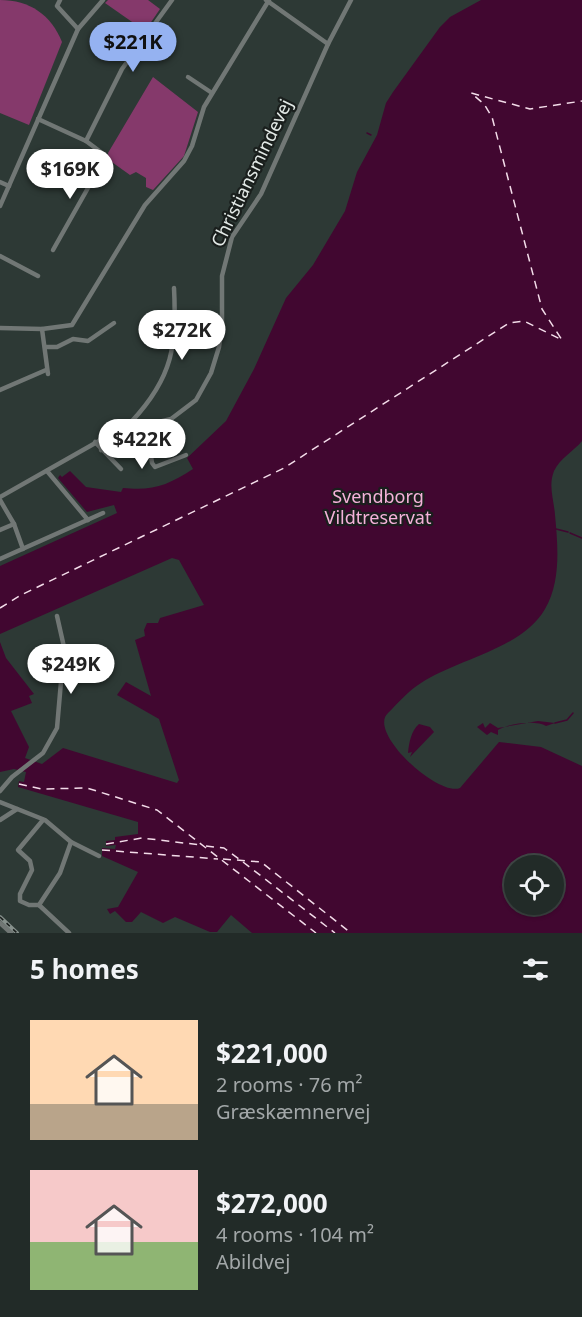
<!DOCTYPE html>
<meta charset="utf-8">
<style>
body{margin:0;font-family:"Noto Sans",sans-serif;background:#2a3330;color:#f1f3f6;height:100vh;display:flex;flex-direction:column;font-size:22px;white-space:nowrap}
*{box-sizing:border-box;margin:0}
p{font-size:20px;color:#a2a7a8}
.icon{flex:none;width:33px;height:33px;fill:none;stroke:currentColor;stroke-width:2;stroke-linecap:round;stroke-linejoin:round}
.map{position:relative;height:933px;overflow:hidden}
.side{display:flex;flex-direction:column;background:#222b28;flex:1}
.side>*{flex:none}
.controls{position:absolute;left:504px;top:855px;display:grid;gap:12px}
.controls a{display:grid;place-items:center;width:60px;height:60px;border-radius:50%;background:#222b28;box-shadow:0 2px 4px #0004,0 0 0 2px #3f4745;font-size:30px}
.price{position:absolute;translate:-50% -51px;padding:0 14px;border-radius:21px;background:#fff;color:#222;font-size:20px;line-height:39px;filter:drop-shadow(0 2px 3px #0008)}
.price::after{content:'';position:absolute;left:50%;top:36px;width:18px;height:14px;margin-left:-9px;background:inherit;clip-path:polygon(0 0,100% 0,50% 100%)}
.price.current{background:#95b2f1;color:#111}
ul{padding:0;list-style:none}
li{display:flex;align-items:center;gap:18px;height:150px;padding:0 30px}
li span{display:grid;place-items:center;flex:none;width:168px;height:120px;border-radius:0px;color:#555}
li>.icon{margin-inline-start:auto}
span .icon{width:72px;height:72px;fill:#fffc;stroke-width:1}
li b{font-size:26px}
h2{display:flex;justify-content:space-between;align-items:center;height:72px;padding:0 30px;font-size:26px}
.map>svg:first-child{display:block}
</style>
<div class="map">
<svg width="582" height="933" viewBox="0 0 582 933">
<rect width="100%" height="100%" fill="#2d3935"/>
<g fill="#85396b">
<path d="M 0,0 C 30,0 51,15 62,42 L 29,125 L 0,113 Z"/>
<polygon points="108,0 148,0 160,9 145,31 105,3"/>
<polygon points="153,77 198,112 184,156 153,190 146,187 146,178 136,172 130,175 109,160 108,153"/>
</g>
<g fill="#410730" fill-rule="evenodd">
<path d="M 481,0 L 582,0 L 582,441 C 574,451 560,458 554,471 C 548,486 554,500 555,515 C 558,546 561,582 545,609 C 522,649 458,659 421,683 C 409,690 398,703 388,713 C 367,732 438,797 460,788 L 499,742 L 541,747 L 582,766 L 582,933 L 252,933 L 231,915 L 217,932 L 210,932 L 175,917 L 163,923 L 141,912 L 132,922 L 126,922 L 115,911 L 110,914 L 107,909 L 118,907 L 138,872 L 102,856 L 102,848 L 115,849 L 116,845 L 106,846 L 106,841 L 115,840 L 115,837 L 138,834 L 138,822 L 18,787 L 19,781 L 24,782 L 26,772 L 14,769 L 0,772 L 0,642 L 6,658 L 34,694 L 29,696 L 32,703 L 11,711 L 29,747 L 25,758 L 42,764 L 63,748 L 177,783 L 179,780 L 159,719 L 117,695 L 126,682 L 151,696 L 135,640 L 145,636 L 144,630 L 147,623 L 158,623 L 160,618 L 204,605 L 179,560 L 172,558 L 0,634 L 0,566 L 117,513 L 114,505 L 87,512 L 58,478 L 60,475 L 62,477 L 70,471 L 86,487 L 121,492 L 123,488 C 154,491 168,485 193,469 L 187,458 L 226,421 L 254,369 L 286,298 L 313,265 L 345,211 L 357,172 L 377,135 L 386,103 L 393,92 L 440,27 L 450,17 ZM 514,866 L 554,866 L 554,904 L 514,904 Z"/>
<path d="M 538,721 L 555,723 L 546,726 C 537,720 508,723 498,730 L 498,735 L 491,732 L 487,735 L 477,727 L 483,723 L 485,728 L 490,723 L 498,728 Z"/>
<path d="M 419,724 L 430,727 L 434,732 L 410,757 L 412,752 L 408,753 C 409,743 411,731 419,724 Z"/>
</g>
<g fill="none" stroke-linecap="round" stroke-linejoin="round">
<g stroke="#410730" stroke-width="1.5">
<polyline points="367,133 371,135"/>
<polyline points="556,529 568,532"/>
<polyline points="570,533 582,538"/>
<polyline points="555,723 567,720 573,713"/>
</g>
<g stroke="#f3dce9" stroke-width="1.5" stroke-dasharray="8 6" stroke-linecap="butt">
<polyline points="0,608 21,595 284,468 509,323 524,321 562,340 542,309 492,117 484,104 471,93 530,109 582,101"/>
<polyline points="19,784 42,789 87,788 157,810 316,933"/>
<polyline points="106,844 142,838 201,845"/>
<polyline points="206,846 224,848 239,859"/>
<polyline points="102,850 218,859"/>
<polyline points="223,859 261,862 351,933"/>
<polyline points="243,862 335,933"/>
</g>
<g stroke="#717775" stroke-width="4.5">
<polyline points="60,0 57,6 78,29"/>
<polyline points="266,0 328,44"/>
<polyline points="188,77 212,93"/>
<polyline points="38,119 86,141 106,156 53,250"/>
<polyline points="86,141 122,69 172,0"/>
<polyline points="0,182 9,186"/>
<polyline points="0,206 78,29 103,0"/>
<polyline points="0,256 38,276"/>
<polyline points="0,328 42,329 72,325 145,205 184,161 192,146 204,107 269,0"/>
<polyline points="42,329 48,374"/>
<polyline points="45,347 57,347 73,339 88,341 114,323"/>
<polyline points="0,390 46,370"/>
<path d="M 133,426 L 132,421 C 173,377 177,345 174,288"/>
<polyline points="95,442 121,469"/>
<path d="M 101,450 C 114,439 135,428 149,443 L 152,463 L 155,467 L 186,455"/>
<polyline points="47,471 88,520"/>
<polyline points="0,497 113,433 171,419 196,400 211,373 219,347 222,326 222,276 232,237 261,194 328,44 351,0"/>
<polyline points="0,500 14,524 23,549"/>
<polyline points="0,530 14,524"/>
<polyline points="0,559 103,513"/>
<polyline points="0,791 12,777 43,753 57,728 64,647 57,616"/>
<polyline points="0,802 45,820 71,842 99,856"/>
<polyline points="0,820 17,809"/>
<polyline points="39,905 29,905 20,901 20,894 32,870 30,861 18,850 43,820"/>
<polyline points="39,905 60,873 71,842"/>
<polyline points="39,905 69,933"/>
<polyline points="0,923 11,933"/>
</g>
<defs>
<polyline id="rail" points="0,917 17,933"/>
</defs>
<use href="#rail" stroke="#86908c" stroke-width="4"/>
<use href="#rail" stroke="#1a1f1d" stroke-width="1.5" stroke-dasharray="4.5" stroke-linecap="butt"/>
</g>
<g text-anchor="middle" stroke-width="4.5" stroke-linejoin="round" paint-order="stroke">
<g font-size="18" fill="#e3eae7" stroke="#1a1f1d">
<text transform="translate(252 173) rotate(-64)" y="6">Christiansmindevej</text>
</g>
<g font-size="18" fill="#f5b2da" stroke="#1a1f1d">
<text x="378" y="503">Svendborg<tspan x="378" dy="21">Vildtreservat</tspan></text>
</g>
</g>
</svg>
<div class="controls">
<a><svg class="icon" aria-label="locate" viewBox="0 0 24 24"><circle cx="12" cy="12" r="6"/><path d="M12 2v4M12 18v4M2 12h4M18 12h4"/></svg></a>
</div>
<b class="price current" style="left:133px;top:73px">$221K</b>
<b class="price" style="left:70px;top:200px">$169K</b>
<b class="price" style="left:182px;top:361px">$272K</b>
<b class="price" style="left:142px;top:470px">$422K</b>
<b class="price" style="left:71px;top:695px">$249K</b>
</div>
<section class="side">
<h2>5 homes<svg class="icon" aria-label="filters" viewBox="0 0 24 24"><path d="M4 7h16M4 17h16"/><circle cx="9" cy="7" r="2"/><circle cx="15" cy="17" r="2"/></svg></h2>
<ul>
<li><span style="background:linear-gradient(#ffd9b3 70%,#b9a48a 0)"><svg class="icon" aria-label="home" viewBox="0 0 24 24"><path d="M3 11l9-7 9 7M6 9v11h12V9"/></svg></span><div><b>$221,000</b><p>2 rooms · 76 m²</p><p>Græskæmnervej</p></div></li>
<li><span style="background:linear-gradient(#f6c9c9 60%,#8fb573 0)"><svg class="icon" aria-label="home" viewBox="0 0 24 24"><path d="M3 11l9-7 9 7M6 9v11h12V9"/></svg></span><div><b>$272,000</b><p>4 rooms · 104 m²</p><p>Abildvej</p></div></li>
</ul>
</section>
